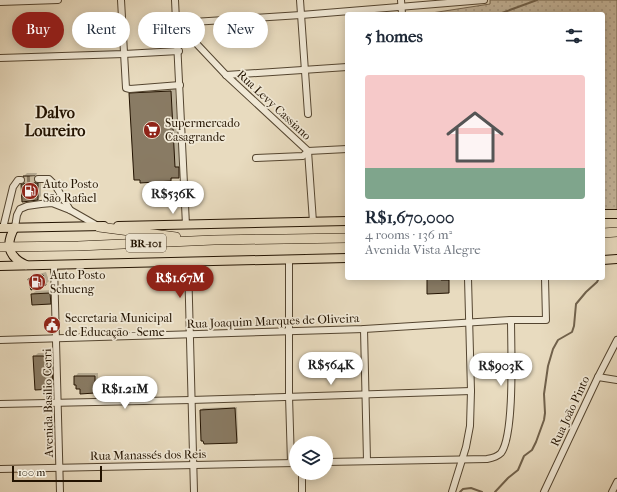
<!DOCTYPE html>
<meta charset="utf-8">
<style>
body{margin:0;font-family:"IM FELL French Canon",serif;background:#f2f2f3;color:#1f2937;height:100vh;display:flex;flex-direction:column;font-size:15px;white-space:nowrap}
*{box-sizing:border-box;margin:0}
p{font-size:13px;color:#747a83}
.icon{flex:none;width:22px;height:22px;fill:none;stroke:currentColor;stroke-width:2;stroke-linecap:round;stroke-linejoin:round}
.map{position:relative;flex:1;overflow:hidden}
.panel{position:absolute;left:345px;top:12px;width:260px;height:268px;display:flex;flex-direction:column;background:#fff;border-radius:4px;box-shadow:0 2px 10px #0003}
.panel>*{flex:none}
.banner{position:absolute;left:12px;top:12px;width:273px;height:36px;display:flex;gap:8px}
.buttons{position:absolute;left:289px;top:436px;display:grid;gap:8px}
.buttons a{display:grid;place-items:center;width:44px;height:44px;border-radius:50%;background:#fff;box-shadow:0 2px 10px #0003;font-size:20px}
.scale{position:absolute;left:12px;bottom:10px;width:90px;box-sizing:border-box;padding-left:4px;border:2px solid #231301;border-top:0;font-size:11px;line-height:14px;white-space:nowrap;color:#231301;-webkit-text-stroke:3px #f0e8d5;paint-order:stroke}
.price{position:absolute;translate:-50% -34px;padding:0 9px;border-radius:14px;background:#fff;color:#222;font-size:13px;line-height:26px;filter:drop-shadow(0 1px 2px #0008)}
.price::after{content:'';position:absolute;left:50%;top:24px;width:12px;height:9px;margin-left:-6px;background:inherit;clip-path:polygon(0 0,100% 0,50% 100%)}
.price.on{background:#8f2418;color:#fff}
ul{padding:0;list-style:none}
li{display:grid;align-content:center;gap:8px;height:212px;padding:0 20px}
li span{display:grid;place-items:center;height:124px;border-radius:4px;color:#555}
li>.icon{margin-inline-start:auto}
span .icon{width:72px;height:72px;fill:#fffc;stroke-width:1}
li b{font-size:17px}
h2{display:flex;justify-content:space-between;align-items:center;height:48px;padding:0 20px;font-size:17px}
.pill{padding:0 14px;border-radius:18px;background:#fff;box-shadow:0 2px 10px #0003;font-size:14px;line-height:36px}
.pill.on{background:#8f2418;color:#fff}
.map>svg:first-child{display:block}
</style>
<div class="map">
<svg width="617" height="492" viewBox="0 0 617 492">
<defs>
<pattern id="grass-dots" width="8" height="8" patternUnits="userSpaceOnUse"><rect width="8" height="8" fill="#c7b99f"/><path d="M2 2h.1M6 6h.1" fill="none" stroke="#ab9e87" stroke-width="1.8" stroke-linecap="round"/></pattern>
</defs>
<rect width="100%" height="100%" fill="#e8dbbf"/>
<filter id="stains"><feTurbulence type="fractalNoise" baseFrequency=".005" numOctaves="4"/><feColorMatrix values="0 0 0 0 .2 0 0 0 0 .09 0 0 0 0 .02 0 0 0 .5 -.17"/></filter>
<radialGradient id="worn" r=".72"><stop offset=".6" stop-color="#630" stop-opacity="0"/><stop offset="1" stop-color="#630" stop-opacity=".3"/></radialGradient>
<polygon fill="url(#grass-dots)" stroke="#756650" points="490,0 617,0 617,209 614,215 603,216 603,14 425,14 490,4"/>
<g fill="#0003">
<polygon points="175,87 180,163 183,163 183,172 179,177 174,177 171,180 130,94 135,89"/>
<polygon points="27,173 37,173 36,176 39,180 41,180 41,196 38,199 22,185 26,181 24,176"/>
<polygon points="46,272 49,281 46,284 29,280 32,276"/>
<polygon points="53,290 53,300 50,303 32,294 36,291"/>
<polygon points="38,353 55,353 56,384 52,388 34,357"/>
<polygon points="78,373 98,373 98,389 95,392 80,388 75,377"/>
<polygon points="237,407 238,440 236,442 201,410 203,408"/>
</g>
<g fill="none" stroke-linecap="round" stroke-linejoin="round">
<g stroke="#71624c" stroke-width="2">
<polyline points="499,14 537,0"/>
<polyline points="460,492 463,489 471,488 482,492"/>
<polyline points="495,492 508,478 518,470 524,456 532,450 536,442 544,420 545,413 544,394 548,366 553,349 558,340 572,332 574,326 576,304 586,292 597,282 599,278"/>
</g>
</g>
<g fill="#897b64" stroke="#231301">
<polygon points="171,91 175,167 179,167 179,178 171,178 171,181 140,183 140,180 134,180 129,93"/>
<polygon points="23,176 35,176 34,179 35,183 38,183 38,200 22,202 21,184 24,184 25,180"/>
<polygon points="43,275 46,285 31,290 28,279"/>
<polygon points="427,278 441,278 441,280 449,280 449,293 427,294"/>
<polygon points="50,293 51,304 32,305 31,294"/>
<polygon points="33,356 52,356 53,389 35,390"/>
<polygon points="74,376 95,376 95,393 80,394 80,389 76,389 76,385 74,385"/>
<polygon points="235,408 237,443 204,444 203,441 201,441 200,410"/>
</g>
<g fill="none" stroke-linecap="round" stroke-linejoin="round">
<polyline stroke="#cabda2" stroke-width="6" stroke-dasharray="6 3" stroke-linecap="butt" points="21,180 38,179"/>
<defs>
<g id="minor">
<polyline points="121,0 126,88 130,89 180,85"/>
<polyline points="175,0 186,225"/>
<polyline points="300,0 308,114"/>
<polyline points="401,0 402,14"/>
<polyline points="0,2 58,0"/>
<polyline points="177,23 301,15 484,0"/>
<polyline points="177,23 226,75 308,151 313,222"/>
<polyline points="0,58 124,54 179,51"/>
<polyline points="226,75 347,67"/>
<polyline points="256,158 303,156 308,151 347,149"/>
<polyline points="38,179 49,179 55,185 70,210"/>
<polyline points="15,227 17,215 20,209 27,206 41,204 52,203 70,210 98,226"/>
<polyline points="3,228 13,187 18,180 21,180"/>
<polyline points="289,260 289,396 291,463"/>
<polyline points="188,263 194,492"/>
<polyline points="54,265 60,492"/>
<polyline points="364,329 367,461"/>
<polyline points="0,340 364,329 511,320 546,320 545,278"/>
<polyline points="598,377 617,380"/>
<polyline points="0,404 191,400 471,391"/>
<path d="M 326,462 L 487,459 C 493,458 497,457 501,453 C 515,434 511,347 511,320"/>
<polyline points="0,469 296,463"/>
<polyline points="302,473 302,492"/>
<polyline points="452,492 466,447 470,426 471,391 468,278"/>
<polyline points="544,492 598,377 617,340"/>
<polyline points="612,492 617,482"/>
</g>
<g id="major">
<polyline points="603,214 617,214"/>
<polyline points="118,226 347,221"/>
<path d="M 15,227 C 5,244 8,257 26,265"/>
<polyline points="0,228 104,226"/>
<polyline points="603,260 617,259"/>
<polyline points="0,266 347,258"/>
</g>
<g id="highway">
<polyline points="99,227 176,237"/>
<polyline points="603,233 617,232"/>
<polyline points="0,247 78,246 214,240 347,238"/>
</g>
</defs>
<use href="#minor" stroke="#544530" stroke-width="8"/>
<use href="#major" stroke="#231301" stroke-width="10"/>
<use href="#highway" stroke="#231301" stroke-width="10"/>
<use href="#minor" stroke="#f0e8d5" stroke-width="6"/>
<use href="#major" stroke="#e8dbbf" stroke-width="8"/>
<use href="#highway" stroke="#e8dbbf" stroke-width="9"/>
</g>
<defs>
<symbol id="supermarket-disc" viewBox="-11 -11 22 22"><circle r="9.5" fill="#8f2418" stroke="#f0e8d5"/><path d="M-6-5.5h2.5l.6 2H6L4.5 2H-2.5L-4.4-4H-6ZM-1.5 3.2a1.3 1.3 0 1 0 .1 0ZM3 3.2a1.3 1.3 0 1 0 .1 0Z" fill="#fff"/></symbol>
<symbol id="fuel-disc" viewBox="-11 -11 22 22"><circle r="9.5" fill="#8f2418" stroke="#f0e8d5"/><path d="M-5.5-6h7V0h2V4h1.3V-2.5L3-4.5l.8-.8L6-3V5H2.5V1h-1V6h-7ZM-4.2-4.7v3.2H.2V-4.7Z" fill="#fff"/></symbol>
<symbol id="civic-disc" viewBox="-11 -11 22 22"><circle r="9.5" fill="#8f2418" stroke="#f0e8d5"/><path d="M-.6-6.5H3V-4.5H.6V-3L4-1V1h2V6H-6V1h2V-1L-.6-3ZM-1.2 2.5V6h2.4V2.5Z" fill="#fff"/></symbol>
</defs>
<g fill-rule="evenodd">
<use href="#supermarket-disc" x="142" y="120" width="20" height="20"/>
<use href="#fuel-disc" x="20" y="181" width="20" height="20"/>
<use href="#fuel-disc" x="27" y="272" width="20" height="20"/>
<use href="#civic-disc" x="42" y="315" width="20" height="20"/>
</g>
<g text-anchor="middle" stroke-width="3.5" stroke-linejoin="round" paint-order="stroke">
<rect fill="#f0e8d5" stroke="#605341" stroke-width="1" x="126" y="234" width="40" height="18" rx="3"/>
<g font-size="11" font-weight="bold" fill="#231301">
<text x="146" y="247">BR-101</text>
</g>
<g font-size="12" fill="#231301" stroke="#f0e8d5">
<text transform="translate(274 105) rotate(43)" y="4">Rua Levy Cassiano</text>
<text transform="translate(273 321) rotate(-2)" y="4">Rua Joaquim Marques de Oliveira</text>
<text transform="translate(48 403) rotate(-91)" y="4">Avenida Basilio Cerri</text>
<text transform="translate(570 411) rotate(-65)" y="4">Rua João Pinto</text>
<text transform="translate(148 455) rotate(-1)" y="4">Rua Manassés dos Reis</text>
</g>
<g font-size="12" fill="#231301" stroke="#f0e8d5" text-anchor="start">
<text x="165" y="127">Supermercado<tspan x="165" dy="14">Casagrande</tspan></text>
<text x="43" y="188">Auto Posto<tspan x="43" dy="14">São Rafael</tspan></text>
<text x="50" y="279">Auto Posto<tspan x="50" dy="14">Schueng</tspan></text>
<text x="65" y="322">Secretaria Municipal<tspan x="65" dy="14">de Educação - Seme</tspan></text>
</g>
<g font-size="16" font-weight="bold" fill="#231301" stroke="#f0e8d5">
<text x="55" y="118">Dalvo<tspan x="55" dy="18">Loureiro</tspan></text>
</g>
</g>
<rect width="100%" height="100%" filter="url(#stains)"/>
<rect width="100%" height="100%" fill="url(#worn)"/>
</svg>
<div class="buttons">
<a><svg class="icon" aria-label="layers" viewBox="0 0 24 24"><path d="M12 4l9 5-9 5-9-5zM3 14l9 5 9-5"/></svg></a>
</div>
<div class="scale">100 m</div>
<b class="price" style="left:173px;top:215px">R$536K</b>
<b class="price on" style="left:180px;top:299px">R$1.67M</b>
<b class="price" style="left:331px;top:386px">R$564K</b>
<b class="price" style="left:501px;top:387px">R$903K</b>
<b class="price" style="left:125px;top:410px">R$1.21M</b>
<div class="banner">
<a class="pill on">Buy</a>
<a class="pill">Rent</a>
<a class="pill">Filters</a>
<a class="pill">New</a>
</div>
<section class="panel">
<h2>5 homes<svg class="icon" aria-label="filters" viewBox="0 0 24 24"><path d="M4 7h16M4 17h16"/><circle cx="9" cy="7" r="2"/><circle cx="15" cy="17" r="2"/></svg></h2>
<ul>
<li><span style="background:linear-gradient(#f6c9c9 75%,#7fa58c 0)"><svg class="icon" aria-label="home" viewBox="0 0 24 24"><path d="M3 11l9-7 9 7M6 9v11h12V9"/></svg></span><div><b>R$1,670,000</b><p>4 rooms · 136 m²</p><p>Avenida Vista Alegre</p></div></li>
</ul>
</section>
</div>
